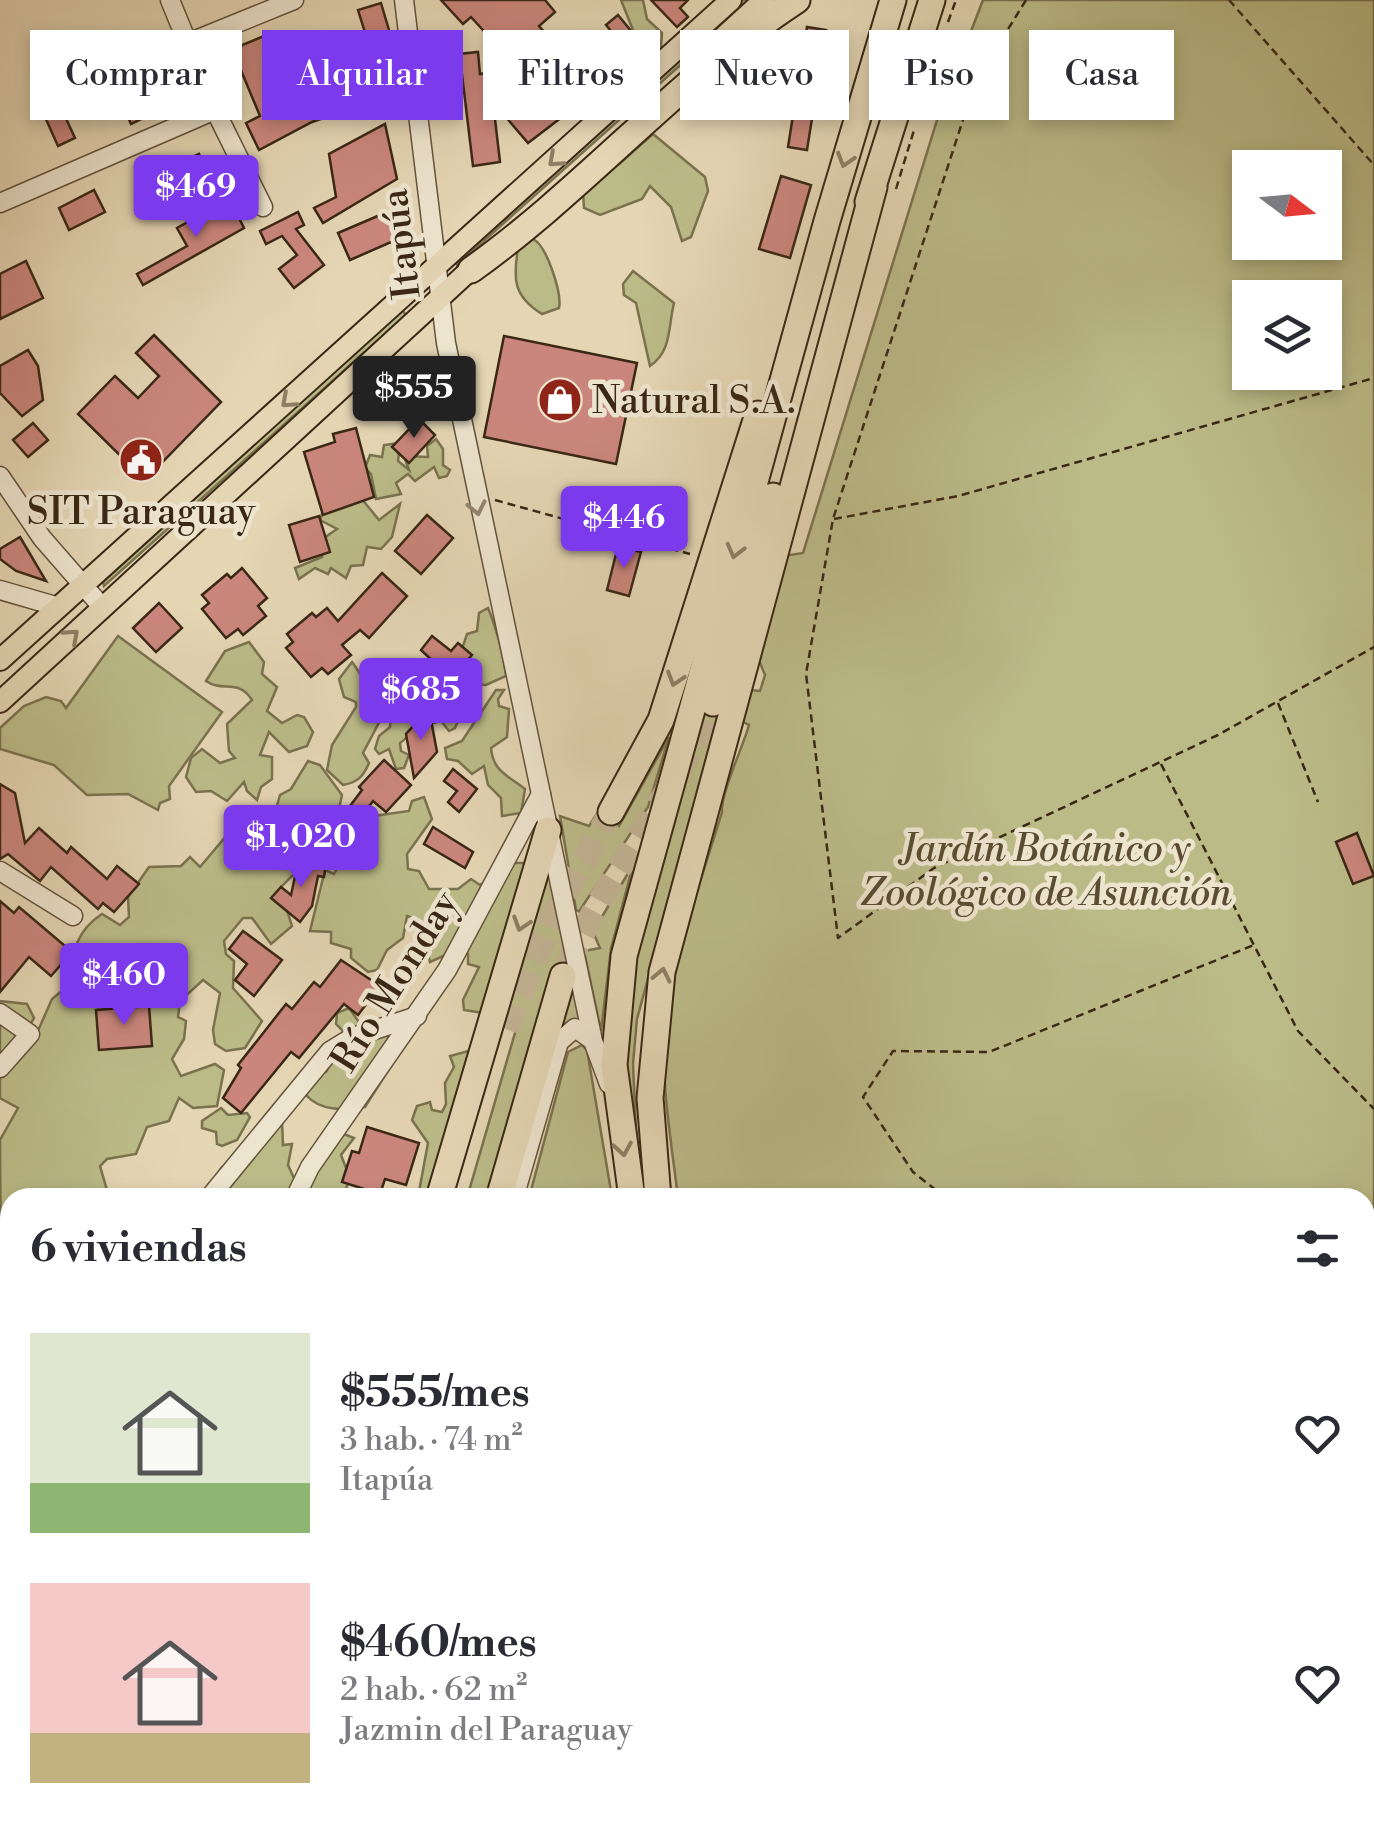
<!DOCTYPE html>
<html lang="es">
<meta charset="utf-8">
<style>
body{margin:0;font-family:"Libre Bodoni",serif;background:#f7f7f7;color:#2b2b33;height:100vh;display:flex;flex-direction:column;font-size:38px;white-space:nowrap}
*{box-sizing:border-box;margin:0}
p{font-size:32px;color:#7c7c81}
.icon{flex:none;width:55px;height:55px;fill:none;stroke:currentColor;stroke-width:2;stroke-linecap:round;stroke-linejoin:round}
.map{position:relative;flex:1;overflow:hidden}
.sheet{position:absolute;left:0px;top:1188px;width:1375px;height:642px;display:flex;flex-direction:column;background:#fff;border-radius:30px 30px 0 0;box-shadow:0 5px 15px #0003}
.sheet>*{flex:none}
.guide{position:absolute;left:30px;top:30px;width:1315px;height:90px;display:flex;gap:20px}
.needle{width:65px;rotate:106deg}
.fabs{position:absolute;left:1232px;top:150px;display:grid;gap:20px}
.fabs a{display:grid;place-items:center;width:110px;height:110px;border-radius:0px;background:#fff;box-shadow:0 5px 15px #0003;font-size:50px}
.price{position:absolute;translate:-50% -85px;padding:0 22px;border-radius:10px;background:#7c3aed;color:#fff;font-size:32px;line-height:65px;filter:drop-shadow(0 2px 5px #0008)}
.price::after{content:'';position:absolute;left:50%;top:60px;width:30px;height:22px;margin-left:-15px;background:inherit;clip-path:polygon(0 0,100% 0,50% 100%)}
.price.current{background:#222;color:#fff}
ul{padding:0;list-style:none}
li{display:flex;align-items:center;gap:30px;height:250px;padding:0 30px}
li span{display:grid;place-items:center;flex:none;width:280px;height:200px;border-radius:0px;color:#555}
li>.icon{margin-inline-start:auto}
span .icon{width:120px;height:120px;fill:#fffc;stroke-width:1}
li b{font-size:42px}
h2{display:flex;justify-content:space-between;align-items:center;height:120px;padding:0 30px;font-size:42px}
.chip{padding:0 35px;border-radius:0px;background:#fff;box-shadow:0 5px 15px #0003;font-size:35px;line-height:90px}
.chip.current{background:#7c3aed;color:#fff}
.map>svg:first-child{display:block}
</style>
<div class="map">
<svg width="1374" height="1828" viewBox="0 0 1374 1828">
<rect width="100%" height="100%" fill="#e4d5b3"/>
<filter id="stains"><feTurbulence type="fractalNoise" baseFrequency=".002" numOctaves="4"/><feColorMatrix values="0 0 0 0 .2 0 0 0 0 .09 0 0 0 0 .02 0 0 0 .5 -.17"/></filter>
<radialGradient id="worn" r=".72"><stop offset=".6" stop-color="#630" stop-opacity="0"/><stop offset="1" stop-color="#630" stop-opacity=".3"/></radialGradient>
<g fill="#bb8" stroke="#7a724e" stroke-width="2.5" fill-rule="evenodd">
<polygon points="621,0 643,0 647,19 662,33 661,46 656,52 641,50"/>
<polygon points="742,0 753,0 457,265 456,260"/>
<path d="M 983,0 L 1374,0 L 1374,1828 L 797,1828 L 796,1820 L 1365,1820 L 1365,1198 L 678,1198 C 671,1137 658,1072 667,1012 C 677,943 703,876 722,812 C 720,795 743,747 749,725 L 739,720 L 751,690 L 760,691 L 765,675 L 758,658 L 783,556 L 803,553 L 938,117 ZM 1250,168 L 1325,168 L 1325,242 L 1250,242 ZM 1250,298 L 1325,298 L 1325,372 L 1250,372 Z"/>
<polygon points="653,134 705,177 708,191 691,237 682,241 671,207 650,186 642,199 600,215 584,208 583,192 600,168 619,164"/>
<path d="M 533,239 C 547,246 562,293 559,308 L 542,314 C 513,296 513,279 518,248 Z"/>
<path d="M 633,271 L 674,303 C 668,327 672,351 650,366 L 636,303 L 624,295 L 623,284 Z"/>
<polygon points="402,310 406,315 104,586 103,582"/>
<polygon points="436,439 443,449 443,465 450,470 447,476 439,478 434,467 415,481 408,474 396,483 401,494 376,499 371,474 365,468 370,455 382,457 384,445 400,443 398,461 409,470 404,456 428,457 427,446"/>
<polygon points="361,498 379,520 400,504 392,537 381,549 367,547 363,565 351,566 346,578 331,568 328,574 315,568 299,579 295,568 322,557 324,538 337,529 320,520 323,510"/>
<path d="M 488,608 C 496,627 504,657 506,676 L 486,685 L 471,684 L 471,702 L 455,698 L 454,708 L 459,719 L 455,728 L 449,731 L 441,721 L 430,724 L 424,709 L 433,702 L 436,689 L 452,679 L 467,634 L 477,631 L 479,613 Z"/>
<polygon points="118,636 222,712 169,786 170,799 160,803 158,810 128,794 87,795 54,765 0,749 0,728 24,706 46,697 61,701 66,708"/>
<path d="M 249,642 L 264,662 L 262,674 L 277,687 L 267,711 L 282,723 L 297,715 L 304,717 L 313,732 L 307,746 L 289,752 L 269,732 L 260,755 L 272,757 L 272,779 L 261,787 L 257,800 L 247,791 L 244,782 L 227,801 L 211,791 L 196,792 L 186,777 L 191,758 L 202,749 L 220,763 L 235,758 L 229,751 L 227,724 L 252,700 C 238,678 223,693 206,681 L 225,651 Z"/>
<path d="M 352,662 L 368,685 L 384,673 L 393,696 L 363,753 L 369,763 C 363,777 358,782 343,785 L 327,770 L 332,745 L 356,707 L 356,702 L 344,697 L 339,679 Z"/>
<path d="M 414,666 L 422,671 C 426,694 420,730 400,743 L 401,751 L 409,755 L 404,768 L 396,769 L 389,749 L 379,754 L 375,749 L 379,736 L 390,727 L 391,714 L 403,703 L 398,677 Z"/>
<path d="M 496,690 L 504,690 L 498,699 L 499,706 L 509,709 L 507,737 L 491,748 C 493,772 509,776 525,789 L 521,813 L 502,816 L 501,798 L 488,785 L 484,766 L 472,774 L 458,761 L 447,759 L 445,748 L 462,741 Z"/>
<polygon points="703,701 722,708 637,1019 633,1064 637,1154 624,1049 630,974"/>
<polygon points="669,737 648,807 580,910 600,920 633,865 611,949 601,1031 584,951 600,948 593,932 599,922 576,910 560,816 589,826 598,812 619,826"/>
<path d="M 308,761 L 320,765 L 342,795 L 331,844 L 319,856 L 300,851 L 289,854 L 296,872 L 280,888 L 292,926 L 271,944 L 252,918 L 243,918 L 224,941 L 226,954 L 234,961 L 233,988 L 262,1021 L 245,1048 L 226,1051 L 215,1044 L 213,1030 L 220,993 L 203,980 L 180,1001 L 178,1017 L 186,1021 L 184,1039 L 172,1059 L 181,1076 L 215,1064 L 224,1070 L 217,1106 L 193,1108 L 179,1098 L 169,1121 L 147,1127 L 136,1154 L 107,1159 L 100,1166 L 107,1190 L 103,1197 L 10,1198 L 10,1268 L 1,1273 L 0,1140 L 18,1108 L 0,1098 L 0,1001 L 27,1004 L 34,1018 L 26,1032 L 33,1042 L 52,999 L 80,976 C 65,953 82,927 102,914 L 120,925 L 129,917 L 128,897 L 149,867 L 181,866 L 190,857 L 200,867 L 227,835 L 276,809 L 280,795 L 291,789 Z"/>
<polygon points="424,797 432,819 407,854 408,869 419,871 429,889 458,889 471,879 480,885 512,863 523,863 531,869 490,1014 464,1010 463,1000 479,967 468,964 468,954 459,949 430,962 419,920 407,916 403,938 387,950 377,970 368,972 351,958 351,949 331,943 331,932 310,931 325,870 334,874 367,817 409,811 412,801"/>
<polygon points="549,862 583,1021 562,1024 574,978 552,971 486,1197 467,1198 517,1026 497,1019"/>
<path d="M 349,1008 L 368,1035 L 388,1035 L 391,1066 L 365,1107 C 345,1110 321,1112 306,1095 L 306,1085 L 317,1072 L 326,1072 L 347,1035 L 336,1024 L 337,1013 Z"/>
<polygon points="582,1045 587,1050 612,1197 529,1198 568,1052"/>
<polygon points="479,1048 436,1197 418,1197 428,1143 412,1120 417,1106 430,1102 432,1110 442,1112 446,1104 445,1083 454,1067 450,1056"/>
<polygon points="221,1108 228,1115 247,1113 250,1117 237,1140 222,1146 217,1144 216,1132 202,1128 202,1121"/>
<path d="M 282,1121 L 283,1145 L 292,1144 L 288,1165 L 298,1187 L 344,1134 L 354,1138 L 341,1155 C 349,1178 355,1177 340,1197 L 218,1197 L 216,1178 L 221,1168 Z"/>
</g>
<g fill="#ca867c" stroke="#3a2815" stroke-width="2.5">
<polygon points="441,0 545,0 555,12 539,26 596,91 528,143 493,102 500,162 473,166 461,66 440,68 440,56 478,52 480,74 504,71 523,58 500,32 492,40 471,17 463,24"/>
<polygon points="651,0 688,0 680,8 688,17 677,27"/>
<polygon points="381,3 396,54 368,63 381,98 312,122 259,150 246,123 260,116 240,68 231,72 223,53 269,34 296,99 320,88 309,60 367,39 358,10"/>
<polygon points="618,15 641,43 629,53 606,25"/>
<polygon points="807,27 826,30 807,150 788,147"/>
<polygon points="155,43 176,102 131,124 117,91 128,87 121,72 138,64 132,53"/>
<polygon points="62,110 75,138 58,146 45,117"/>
<polygon points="385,124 397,179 323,223 314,208 336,197 329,154"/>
<polygon points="199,154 207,171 167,189 159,172"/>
<polygon points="781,176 811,185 790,258 759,249"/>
<polygon points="94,190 105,212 69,230 59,208"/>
<polygon points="218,205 225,218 236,212 244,228 143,285 137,274 187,246 177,228"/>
<polygon points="298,212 304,225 296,229 324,265 294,288 279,269 297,255 282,236 266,244 260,231"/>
<polygon points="387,212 398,239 350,260 338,233"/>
<polygon points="26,261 43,298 0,319 0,274"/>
<polygon points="154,335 221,402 145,480 78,414 115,376 138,398 159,376 136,353"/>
<polygon points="504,336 637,363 616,464 484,437"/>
<polygon points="28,350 38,366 43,400 22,416 0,393 0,366"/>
<polygon points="390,370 418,398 402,413 375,385"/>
<polygon points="419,419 435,435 409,463 392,447"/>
<polygon points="33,423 48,440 28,457 13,440"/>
<polygon points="356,428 374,497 323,515 304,452 335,442 333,434"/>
<polygon points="427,515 453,538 421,574 395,551"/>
<polygon points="319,516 330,552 300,562 289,525"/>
<polygon points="20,537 46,581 16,571 0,559 0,549"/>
<polygon points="618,546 641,552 629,596 607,590"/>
<polygon points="242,568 267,598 258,606 266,616 243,635 238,629 226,638 202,609 209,603 202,595 227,574 231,578"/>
<polygon points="382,573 407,596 369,638 360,630 342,645 351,655 328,674 322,668 311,677 286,648 293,642 287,634 312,613 316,617 327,608 338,621"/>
<polygon points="159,603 182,628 156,652 133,628"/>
<polygon points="432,636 451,651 458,643 472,655 452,679 421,650"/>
<polygon points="429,709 437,752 414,778 406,734"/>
<polygon points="384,760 411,785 386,812 373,801 353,827 353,850 338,851 338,822 362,790 359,787"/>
<polygon points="453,769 477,789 459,812 448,802 457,791 444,781"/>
<polygon points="0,784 15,793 25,843 39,828 67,853 71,847 107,879 117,866 139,884 114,912 103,903 98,909 51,867 40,881 8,854 0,859"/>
<polygon points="433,827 473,852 465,868 424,844"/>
<polygon points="1357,833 1374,876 1353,884 1336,842"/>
<polygon points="304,859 326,863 324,877 318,876 312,906 300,922 271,898 281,887 291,895 296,872 301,873"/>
<polygon points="0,901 14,913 19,907 72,952 51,976 29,957 0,992"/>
<polygon points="243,931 282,960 254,996 235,980 247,964 229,949"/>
<polygon points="341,960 380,986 358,1015 344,1004 299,1058 291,1052 241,1113 223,1098 241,1068 238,1065 286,1004 292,1009 314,982 320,987"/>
<polygon points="149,1006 152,1046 99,1050 96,1010"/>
<polygon points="367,1127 419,1143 406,1185 385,1179 380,1194 342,1182 352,1151 359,1153"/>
</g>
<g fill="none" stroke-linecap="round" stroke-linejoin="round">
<g stroke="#c2b293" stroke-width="25" stroke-dasharray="25 12" stroke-linecap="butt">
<path d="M 567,967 C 606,874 674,796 713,703"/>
<polyline points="506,1029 554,914 611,812"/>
</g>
<defs>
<g id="minor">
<polyline points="170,0 215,110 263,207"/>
<polyline points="404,0 446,343 593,1041 609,1084"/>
<polyline points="188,43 294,0"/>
<polyline points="0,203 215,110"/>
<polyline points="0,476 42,538 103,608"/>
<polyline points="0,590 59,607"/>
<polyline points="0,871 73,916"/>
<polyline points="0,1013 30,1034 0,1068"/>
<polyline points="209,1198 330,1051 353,1037 417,1016"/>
<polyline points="295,1198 310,1167 447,970 541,794"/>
<polyline points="514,1198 559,1042 575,1028 592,1040"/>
<polyline points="0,1425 10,1433"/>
<polyline points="0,1457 10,1445"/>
<polyline points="0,1697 10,1685"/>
<polyline points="1365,1799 1374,1795"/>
<polyline points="612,1828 614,1820"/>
<polyline points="1300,1828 1318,1820"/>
</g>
<g id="major">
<polyline points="694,64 764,0"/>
<polyline points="0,660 731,0"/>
<polyline points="0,702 481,260"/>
</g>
<g id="highway">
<polyline points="868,202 932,0"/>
<path d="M 471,270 C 586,188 678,78 797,0"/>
<polyline points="713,703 773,496"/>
<polyline points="611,812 661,720 758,414"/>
<polyline points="439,1198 548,830"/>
<polyline points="499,1198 563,976"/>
<polyline points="632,1198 614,1065 624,956 827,221 893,0"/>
<polyline points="658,1198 650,1098 662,972 874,187"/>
<polyline points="760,1820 762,1828"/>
<polyline points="781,1820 783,1828"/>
<polyline points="269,1828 271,1820"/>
<polyline points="318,1828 320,1820"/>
</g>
</defs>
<use href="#minor" stroke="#64533c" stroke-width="21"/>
<use href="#major" stroke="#3a2815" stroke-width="24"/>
<use href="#highway" stroke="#3a2815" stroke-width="29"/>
<g stroke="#3a2815" stroke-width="2.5" stroke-dasharray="8 5" stroke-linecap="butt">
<polyline points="1026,0 975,83 833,519 806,674 838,938 934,868 1218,735 1374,647"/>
<polyline points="1229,0 1374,165"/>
<polyline points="948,22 956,0"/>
<polyline points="896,189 914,130"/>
<polyline points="495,500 690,554"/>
<polyline points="834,519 958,496 1374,378"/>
<polyline points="1278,703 1318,802"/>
<polyline points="1161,764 1298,1031 1374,1109"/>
<polyline points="946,1198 913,1172 863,1097 893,1051 989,1052 1254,945"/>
<polyline points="1365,1339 1374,1333"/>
</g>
<use href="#minor" stroke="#ede4ce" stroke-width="18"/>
<use href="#major" stroke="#e4d5b3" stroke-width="20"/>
<use href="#highway" stroke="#e4d5b3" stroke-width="25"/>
</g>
<defs><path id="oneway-chevron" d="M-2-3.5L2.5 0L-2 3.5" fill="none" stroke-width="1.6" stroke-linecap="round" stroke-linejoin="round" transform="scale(2.5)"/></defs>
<g stroke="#8f7e64">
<use href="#oneway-chevron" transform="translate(555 160) rotate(138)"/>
<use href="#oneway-chevron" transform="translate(845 160) rotate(107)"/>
<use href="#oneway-chevron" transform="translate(288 401) rotate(138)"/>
<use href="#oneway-chevron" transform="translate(735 551) rotate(105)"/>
<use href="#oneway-chevron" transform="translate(72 636) rotate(-42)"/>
<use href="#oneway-chevron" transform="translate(675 679) rotate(107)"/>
<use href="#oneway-chevron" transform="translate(521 924) rotate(108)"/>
<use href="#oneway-chevron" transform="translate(662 975) rotate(-78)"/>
<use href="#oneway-chevron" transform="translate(623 1149) rotate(81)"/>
</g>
<use stroke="#948672" href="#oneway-chevron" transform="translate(477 508) rotate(78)"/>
<defs>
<symbol id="shop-disc" viewBox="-11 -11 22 22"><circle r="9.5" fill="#8f2418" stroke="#ede4ce"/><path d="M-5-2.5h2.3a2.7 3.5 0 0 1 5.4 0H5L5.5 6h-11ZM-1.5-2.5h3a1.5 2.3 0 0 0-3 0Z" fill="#fff"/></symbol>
<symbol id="civic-disc" viewBox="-11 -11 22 22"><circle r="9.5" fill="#8f2418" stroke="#ede4ce"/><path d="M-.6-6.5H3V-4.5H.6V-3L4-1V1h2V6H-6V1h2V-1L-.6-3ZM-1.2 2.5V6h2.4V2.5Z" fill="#fff"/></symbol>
</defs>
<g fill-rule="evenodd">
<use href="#shop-disc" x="535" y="375" width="50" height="50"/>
<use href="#civic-disc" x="116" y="435" width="50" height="50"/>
</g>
<g text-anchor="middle" stroke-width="9" stroke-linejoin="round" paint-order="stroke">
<g font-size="38" fill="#3a2815" stroke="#ede4ce">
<text transform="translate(400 244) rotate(-97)" y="13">Itapúa</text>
<text transform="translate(394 981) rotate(-58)" y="13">Río Monday</text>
</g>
<g font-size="38" fill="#3a2815" stroke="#ede4ce" text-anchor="start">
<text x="592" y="413">Natural S.A.</text>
<text x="141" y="524" text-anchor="middle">SIT Paraguay</text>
</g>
<g font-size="38" font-style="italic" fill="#5a4d32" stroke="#ede4ce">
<text x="1046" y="861">Jardín Botánico y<tspan x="1046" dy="44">Zoológico de Asunción</tspan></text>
</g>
</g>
<rect width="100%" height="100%" filter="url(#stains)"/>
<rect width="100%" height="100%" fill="url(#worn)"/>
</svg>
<div class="fabs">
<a><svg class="needle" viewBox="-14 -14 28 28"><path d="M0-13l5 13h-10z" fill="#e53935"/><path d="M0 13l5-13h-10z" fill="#7c7c81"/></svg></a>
<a><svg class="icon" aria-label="layers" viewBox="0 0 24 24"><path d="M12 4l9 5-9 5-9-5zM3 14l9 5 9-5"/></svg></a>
</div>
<b class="price" style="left:196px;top:240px">$469</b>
<b class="price current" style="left:414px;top:441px">$555</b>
<b class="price" style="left:624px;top:571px">$446</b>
<b class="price" style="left:421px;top:743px">$685</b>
<b class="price" style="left:301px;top:890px">$1,020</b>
<b class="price" style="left:124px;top:1028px">$460</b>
<div class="guide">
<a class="chip">Comprar</a>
<a class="chip current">Alquilar</a>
<a class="chip">Filtros</a>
<a class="chip">Nuevo</a>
<a class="chip">Piso</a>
<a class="chip">Casa</a>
</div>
<section class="sheet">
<h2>6 viviendas<svg class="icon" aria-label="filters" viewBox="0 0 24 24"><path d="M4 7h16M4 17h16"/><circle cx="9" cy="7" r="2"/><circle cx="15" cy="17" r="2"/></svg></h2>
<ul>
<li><span style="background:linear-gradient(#dfe7d0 75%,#8fb573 0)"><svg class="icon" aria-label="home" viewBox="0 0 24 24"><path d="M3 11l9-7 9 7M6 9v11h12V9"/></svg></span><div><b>$555/mes</b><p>3 hab. · 74 m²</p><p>Itapúa</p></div><svg class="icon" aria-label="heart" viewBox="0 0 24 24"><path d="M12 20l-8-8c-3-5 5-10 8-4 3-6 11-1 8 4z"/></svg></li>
<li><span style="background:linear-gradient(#f6c9c9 75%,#c2b280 0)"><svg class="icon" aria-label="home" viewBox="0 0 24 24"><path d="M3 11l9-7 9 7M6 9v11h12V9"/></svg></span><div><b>$460/mes</b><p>2 hab. · 62 m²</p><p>Jazmin del Paraguay</p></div><svg class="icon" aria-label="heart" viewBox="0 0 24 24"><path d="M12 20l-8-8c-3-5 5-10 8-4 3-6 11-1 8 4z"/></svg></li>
</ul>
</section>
</div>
